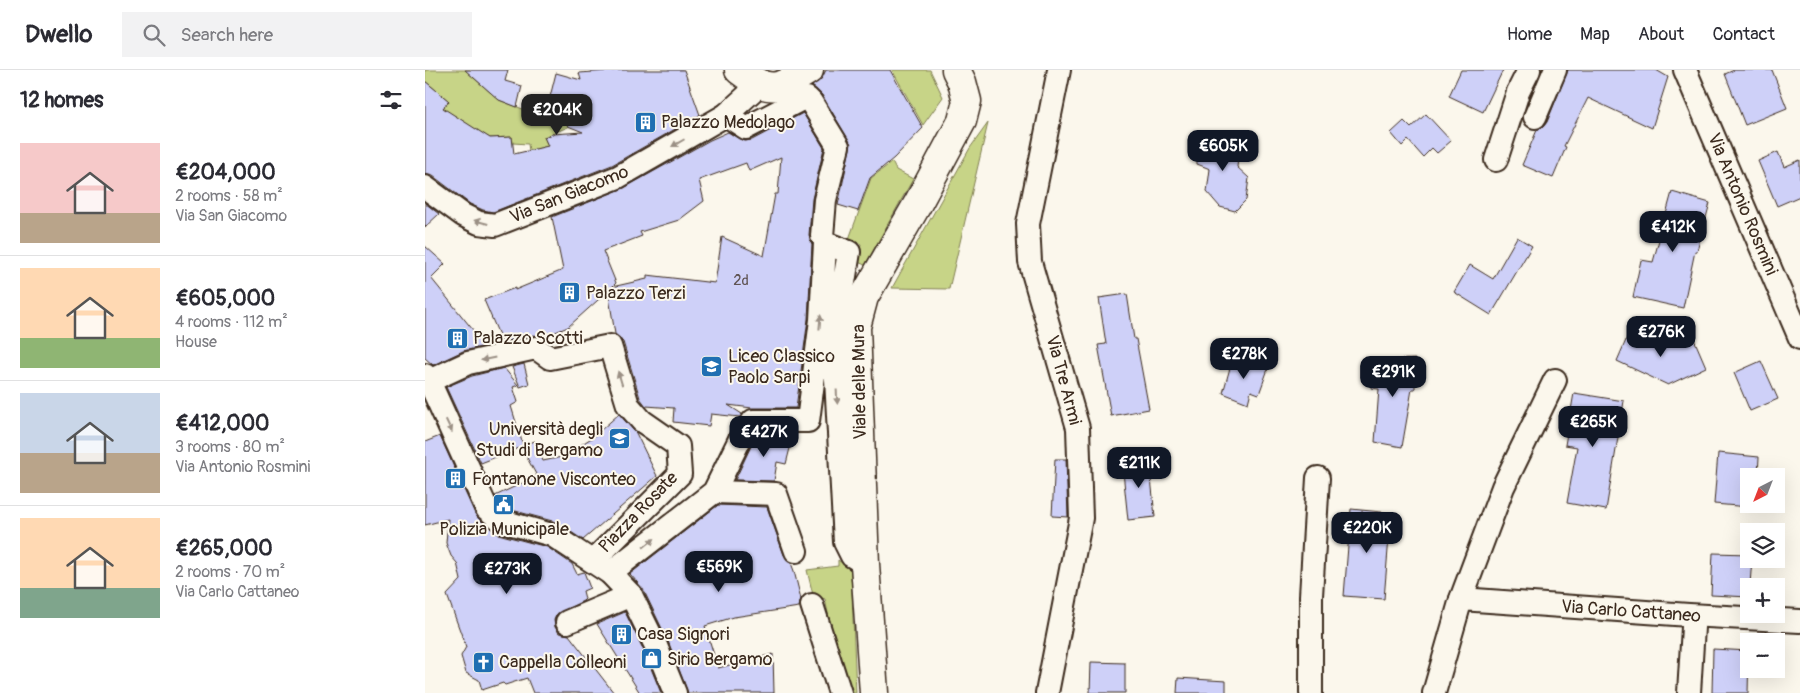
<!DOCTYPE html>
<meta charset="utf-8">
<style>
body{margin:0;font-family:Pangolin,sans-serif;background:#f2f2f3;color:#2b2b33;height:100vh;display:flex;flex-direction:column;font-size:19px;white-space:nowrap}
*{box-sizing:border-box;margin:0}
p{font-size:16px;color:#7c7c81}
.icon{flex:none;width:28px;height:28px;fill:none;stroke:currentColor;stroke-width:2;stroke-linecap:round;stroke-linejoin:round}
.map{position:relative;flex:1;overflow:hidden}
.details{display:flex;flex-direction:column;background:#fff;width:425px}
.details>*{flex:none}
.needle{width:32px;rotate:222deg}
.tools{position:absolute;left:1315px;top:398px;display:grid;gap:10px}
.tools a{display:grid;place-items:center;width:45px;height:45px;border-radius:0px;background:#fff;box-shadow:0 5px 20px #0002;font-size:25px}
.price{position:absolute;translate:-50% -42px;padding:0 11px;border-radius:10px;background:#111827;color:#fff;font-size:16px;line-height:32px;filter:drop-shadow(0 1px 2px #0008)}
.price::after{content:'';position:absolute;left:50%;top:30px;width:15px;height:11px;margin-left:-8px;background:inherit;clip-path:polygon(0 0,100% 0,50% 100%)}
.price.selected{background:#222;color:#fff}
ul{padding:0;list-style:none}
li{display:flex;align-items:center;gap:15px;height:125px;padding:0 20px}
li+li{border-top:1px solid #e1e1e2}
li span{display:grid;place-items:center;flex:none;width:140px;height:100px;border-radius:0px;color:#555}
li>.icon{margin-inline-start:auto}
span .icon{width:60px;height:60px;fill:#fffc;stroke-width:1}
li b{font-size:21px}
h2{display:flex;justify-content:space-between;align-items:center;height:60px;padding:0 20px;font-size:21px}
header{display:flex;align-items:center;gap:30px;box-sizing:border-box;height:70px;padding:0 25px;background:#fff;border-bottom:1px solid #e1e1e2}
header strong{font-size:24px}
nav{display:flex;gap:28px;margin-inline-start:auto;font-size:18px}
.search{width:350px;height:45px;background:#f2f2f3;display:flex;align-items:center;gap:12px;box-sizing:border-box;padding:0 18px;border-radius:0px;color:#7c7c81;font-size:19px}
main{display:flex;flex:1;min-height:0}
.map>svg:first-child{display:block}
</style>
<header>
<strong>Dwello</strong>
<div class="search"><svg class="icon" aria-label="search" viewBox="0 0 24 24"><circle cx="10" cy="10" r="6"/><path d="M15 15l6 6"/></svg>Search here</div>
<nav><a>Home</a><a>Map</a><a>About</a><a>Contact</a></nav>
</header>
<main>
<section class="details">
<h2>12 homes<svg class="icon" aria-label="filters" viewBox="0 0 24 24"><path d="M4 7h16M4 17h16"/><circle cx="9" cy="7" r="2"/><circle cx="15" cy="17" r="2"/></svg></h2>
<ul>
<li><span style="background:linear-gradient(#f6c9c9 70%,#b9a48a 0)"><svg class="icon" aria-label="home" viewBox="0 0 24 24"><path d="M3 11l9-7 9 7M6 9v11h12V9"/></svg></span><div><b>€204,000</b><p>2 rooms · 58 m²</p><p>Via San Giacomo</p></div></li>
<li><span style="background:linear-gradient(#ffd9b3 70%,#8fb573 0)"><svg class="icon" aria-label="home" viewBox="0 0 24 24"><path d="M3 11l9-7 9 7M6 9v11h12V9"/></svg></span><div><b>€605,000</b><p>4 rooms · 112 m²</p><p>House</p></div></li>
<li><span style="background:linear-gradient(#c9d6e8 60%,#b9a48a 0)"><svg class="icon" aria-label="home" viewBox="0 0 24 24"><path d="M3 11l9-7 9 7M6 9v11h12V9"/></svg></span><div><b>€412,000</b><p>3 rooms · 80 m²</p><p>Via Antonio Rosmini</p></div></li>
<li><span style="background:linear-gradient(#ffd9b3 70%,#7fa58c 0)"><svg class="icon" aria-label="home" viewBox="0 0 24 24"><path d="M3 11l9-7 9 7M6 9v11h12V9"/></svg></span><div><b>€265,000</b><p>2 rooms · 70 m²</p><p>Via Carlo Cattaneo</p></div></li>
</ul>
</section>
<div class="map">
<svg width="1375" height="623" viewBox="0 0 1375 623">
<rect width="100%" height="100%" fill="#fbf7ec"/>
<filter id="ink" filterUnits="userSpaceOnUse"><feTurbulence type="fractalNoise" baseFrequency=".02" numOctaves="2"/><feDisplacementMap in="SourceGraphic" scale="10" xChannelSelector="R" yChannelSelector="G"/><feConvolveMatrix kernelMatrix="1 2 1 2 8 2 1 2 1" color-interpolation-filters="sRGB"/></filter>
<g filter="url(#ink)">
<g fill="#c7d487" stroke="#817f52">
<polygon points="0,0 45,0 43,3 74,30 119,47 124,31 149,37 138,40 143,57 119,67 123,76 104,81 103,74 88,73 87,67 65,68 16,41 24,31 0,11"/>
<polygon points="467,0 505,0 518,27 498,55"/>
<polygon points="563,53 524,219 467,218 545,78"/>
<polygon points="467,92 471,100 488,109 440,195 433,192 436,174 424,169 446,108"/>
<polygon points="413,490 426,500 431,623 420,623 400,529 388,525 382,500 413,496"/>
</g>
<g fill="#ced0f8" stroke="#3b2a1e" fill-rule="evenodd">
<polygon points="40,0 83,0 80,11 97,16 92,37 74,30"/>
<polygon points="198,0 259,0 275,45 187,95 68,142 58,140 45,134 8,106 0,104 0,11 24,31 18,38 65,68 87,67 89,84 123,76 119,67 127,64 158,62 143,56 137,34 124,31 131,3 156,10 154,3"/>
<polygon points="401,0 465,0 498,58 469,88 445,108 433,141 413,135 426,74 397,25 387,16 397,8"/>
<polygon points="1036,0 1078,0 1058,42 1024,26"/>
<polygon points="1143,0 1231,0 1243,7 1227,58 1163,28 1139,76 1141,77 1128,108 1097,95 1112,60 1118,57 1122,52"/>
<polygon points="1309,0 1347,0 1362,38 1320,55 1300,4"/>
<path d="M 378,43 L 399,78 L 387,129 L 384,165 L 387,174 L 383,249 L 371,338 L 327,338 L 303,335 L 317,344 L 315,347 L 286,344 L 284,356 L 248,352 L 249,338 L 221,336 L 215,328 L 198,272 L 190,264 L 183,221 L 143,257 L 118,267 L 109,265 L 77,272 L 59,230 L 90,218 L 90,220 L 138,200 L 127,147 L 199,118 L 285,70 L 303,62 L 314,69 L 320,71 L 327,70 ZM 356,87 L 353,124 L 350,124 L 339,186 L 297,167 L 290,213 L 222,205 L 222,209 L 187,217 L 191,213 L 178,181 L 217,166 L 215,162 L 254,150 L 279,131 L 274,110 L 321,93 L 324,101 Z"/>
<polygon points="1001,44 1026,71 1012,83 1007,78 998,87 983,70 977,76 966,63 979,51 986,58"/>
<polygon points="802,68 814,79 812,97 824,108 821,130 810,141 795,137 782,122 785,99 772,94 772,70"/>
<polygon points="1353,82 1359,97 1375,90 1375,126 1352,136 1333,91"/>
<polygon points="1247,122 1285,133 1272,181 1270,181 1258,238 1208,227 1216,190 1228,192"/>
<polygon points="0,133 14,144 0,157"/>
<polygon points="1092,167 1107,176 1066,245 1029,222 1045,195 1068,209"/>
<polygon points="0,176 20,194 6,208 61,276 38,281 8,295 0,288"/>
<polygon points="702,224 709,269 711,269 724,339 686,346 673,275 681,274 674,228"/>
<polygon points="1205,261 1247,275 1269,269 1281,297 1243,315 1192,291"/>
<polygon points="808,287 843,299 834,324 826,321 823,333 798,323"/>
<polygon points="990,289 990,319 987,319 977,377 950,372 954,319 947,318 947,290"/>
<polygon points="1336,291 1353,329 1325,341 1309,303"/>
<polygon points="99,294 104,314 95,317 87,297"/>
<polygon points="79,298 93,315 88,317 93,332 86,336 98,375 110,371 118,391 137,387 168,367 194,344 211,363 232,406 158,470 131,452 83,439 73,431 70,426 112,406 96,377 56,393 21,317 47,306"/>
<polygon points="1149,323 1199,331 1181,440 1142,433 1152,377 1140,375"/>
<polygon points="335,364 349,364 366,374 361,394 352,392 349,411 310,410 327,374"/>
<polygon points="15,366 50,444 54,449 73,464 122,477 147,494 152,504 159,502 165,518 158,521 160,529 158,531 132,544 129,550 130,557 134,563 144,565 189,623 108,623 102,608 80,615 78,613 57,620 54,610 41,603 36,586 41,577 22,525 36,510 32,493 26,486 21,473 23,449 0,455 0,372"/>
<polygon points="1293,383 1334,387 1333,406 1324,406 1324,437 1289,434"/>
<polygon points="724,388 730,447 703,450 697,392"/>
<polygon points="630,389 641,389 643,447 627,446"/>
<polygon points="293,435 342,437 359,485 366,493 369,501 376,529 374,537 309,547 280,556 293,598 348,584 349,623 263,623 243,571 218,519 205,504"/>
<polygon points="926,439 966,443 959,529 919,526"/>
<polygon points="1288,483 1324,484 1324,489 1327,489 1324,527 1286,525"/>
<polygon points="200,542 219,581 236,623 215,623 172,554"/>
<polygon points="1288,579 1324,581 1323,623 1287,623"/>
<polygon points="666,592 700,593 700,623 665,623"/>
<polygon points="753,608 801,611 801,623 752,623"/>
</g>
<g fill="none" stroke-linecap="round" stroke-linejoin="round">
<defs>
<g id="minor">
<polyline points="1260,0 1375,268"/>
<polyline points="301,45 321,58 375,30 382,28 386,32 413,76 400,130 397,166"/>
<polyline points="1110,47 1130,0"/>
<polyline points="1071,90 1093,22 1104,0"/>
<polyline points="0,117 38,145 54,153 70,155 193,107 301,45 335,14"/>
<polyline points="0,305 4,311 62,439 77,451 127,465 185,503 206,525 231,576 250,623"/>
<polyline points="4,311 43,293 111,278 125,288 185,276 203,335 217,351 253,376 255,404 168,491"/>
<polyline points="289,422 351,424 371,481"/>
<polyline points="185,503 289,422 316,367 328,351 383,351 396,250 400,173 424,182 409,273 420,472 427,486 440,494"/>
<polyline points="1036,529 1078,417 1130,310"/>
<polyline points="387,535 415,623"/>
<polyline points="142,552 206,525"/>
<polyline points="622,623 656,448 653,358 605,192 603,154 634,0"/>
<polyline points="886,623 886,526 893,408"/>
<polyline points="1009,623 1036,529 1264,545 1375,551"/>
<polyline points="1264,623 1268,557"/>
</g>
<g id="tertiary">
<path d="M 314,0 C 346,24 352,20 384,0"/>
<polyline points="449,623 440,494 431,257 439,227 492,135 537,51 542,31 537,12 531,0"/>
</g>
</defs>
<use href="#minor" stroke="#3b2a1e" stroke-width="26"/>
<use href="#tertiary" stroke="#3b2a1e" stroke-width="31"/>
<use href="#minor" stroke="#fbf7ec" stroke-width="22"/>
<use href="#tertiary" stroke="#fbf7ec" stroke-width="28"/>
</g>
<defs><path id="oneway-solid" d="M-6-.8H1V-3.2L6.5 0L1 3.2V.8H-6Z" transform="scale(1.25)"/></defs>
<g fill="#9b9085">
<use href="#oneway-solid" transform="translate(253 73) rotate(150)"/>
<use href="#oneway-solid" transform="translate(56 152) rotate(-165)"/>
<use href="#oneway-solid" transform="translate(395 252) rotate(-85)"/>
<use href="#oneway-solid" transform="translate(63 289) rotate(169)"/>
<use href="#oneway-solid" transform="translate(195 308) rotate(-107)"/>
<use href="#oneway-solid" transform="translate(412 327) rotate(87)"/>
<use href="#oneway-solid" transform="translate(24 356) rotate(65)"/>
<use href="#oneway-solid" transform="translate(224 473) rotate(-38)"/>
</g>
</g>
<defs>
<symbol id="building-square" viewBox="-11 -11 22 22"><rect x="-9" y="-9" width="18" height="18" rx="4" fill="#1f6fb2" stroke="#fbf7ec"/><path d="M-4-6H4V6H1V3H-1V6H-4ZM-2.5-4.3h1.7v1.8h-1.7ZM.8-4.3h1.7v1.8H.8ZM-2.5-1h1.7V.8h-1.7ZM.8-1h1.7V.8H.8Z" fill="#fff"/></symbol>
<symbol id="school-square" viewBox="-11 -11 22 22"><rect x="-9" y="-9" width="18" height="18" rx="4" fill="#1f6fb2" stroke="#fbf7ec"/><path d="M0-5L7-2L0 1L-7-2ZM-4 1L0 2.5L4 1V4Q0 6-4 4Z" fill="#fff"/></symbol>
<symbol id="university-square" viewBox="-11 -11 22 22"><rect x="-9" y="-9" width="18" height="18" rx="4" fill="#1f6fb2" stroke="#fbf7ec"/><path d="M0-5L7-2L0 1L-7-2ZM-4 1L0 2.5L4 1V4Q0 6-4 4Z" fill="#fff"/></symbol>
<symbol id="civic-square" viewBox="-11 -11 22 22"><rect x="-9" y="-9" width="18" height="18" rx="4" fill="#1f6fb2" stroke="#fbf7ec"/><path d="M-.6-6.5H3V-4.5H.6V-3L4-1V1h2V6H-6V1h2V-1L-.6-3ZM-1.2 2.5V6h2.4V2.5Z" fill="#fff"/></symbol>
<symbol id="shop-square" viewBox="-11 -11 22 22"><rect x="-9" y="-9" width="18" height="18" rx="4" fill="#1f6fb2" stroke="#fbf7ec"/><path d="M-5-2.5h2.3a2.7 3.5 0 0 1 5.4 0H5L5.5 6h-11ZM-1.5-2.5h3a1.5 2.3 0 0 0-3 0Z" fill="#fff"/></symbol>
<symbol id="church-square" viewBox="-11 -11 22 22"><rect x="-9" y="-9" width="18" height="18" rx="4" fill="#1f6fb2" stroke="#fbf7ec"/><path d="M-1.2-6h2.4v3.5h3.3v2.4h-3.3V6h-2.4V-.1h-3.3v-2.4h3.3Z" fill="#fff"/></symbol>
</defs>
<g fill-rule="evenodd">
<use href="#building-square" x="208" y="40" width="25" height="25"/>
<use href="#building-square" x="132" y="210" width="25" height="25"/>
<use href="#building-square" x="20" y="256" width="25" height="25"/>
<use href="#school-square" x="274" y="284" width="25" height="25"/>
<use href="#university-square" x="182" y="356" width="25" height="25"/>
<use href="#building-square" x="18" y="396" width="25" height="25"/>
<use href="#civic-square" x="66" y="422" width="25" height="25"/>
<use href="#building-square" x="184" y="552" width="25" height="25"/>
<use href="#shop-square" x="214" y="576" width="25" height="25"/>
<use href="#church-square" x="46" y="580" width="25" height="25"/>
</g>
<g text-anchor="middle" stroke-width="4" stroke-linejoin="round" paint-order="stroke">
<g font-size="15" fill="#605454">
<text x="316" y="215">2d</text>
</g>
<g font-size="18" fill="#3b2a1e" stroke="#fbf7ec" text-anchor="start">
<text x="236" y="58">Palazzo Medolago</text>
<text x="161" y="229">Palazzo Terzi</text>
<text x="48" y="274">Palazzo Scotti</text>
<text x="303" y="292">Liceo Classico<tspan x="303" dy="21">Paolo Sarpi</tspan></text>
<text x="178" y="365" text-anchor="end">Università degli<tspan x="178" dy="21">Studi di Bergamo</tspan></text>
<text x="47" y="415">Fontanone Visconteo</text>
<text x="79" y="465" text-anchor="middle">Polizia Municipale</text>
<text x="212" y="570">Casa Signori</text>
<text x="242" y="595">Sirio Bergamo</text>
<text x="74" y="598">Cappella Colleoni</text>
</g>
<g font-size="18" fill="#3b2a1e" stroke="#fbf7ec">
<text transform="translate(144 124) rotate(-22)" y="6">Via San Giacomo</text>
<text transform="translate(1318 134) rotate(67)" y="6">Via Antonio Rosmini</text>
<text transform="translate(639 310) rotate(75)" y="6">Via Tre Armi</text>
<text transform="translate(434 312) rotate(-91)" y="6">Viale delle Mura</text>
<text transform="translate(213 442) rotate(-46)" y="6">Piazza Rosate</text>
<text transform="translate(1206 541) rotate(4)" y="6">Via Carlo Cattaneo</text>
</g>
</g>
</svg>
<div class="tools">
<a><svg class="needle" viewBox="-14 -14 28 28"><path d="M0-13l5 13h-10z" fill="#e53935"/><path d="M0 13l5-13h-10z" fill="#7c7c81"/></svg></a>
<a><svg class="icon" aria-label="layers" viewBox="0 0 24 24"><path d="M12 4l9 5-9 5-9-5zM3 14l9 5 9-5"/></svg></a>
<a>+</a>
<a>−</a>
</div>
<b class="price selected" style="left:132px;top:66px">€204K</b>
<b class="price" style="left:798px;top:102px">€605K</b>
<b class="price" style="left:1248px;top:183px">€412K</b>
<b class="price" style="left:1236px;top:288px">€276K</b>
<b class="price" style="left:819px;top:310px">€278K</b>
<b class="price" style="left:968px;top:328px">€291K</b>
<b class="price" style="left:1168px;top:378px">€265K</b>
<b class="price" style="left:339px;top:388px">€427K</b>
<b class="price" style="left:714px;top:419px">€211K</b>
<b class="price" style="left:942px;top:484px">€220K</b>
<b class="price" style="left:294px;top:523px">€569K</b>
<b class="price" style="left:82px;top:525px">€273K</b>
</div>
</main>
